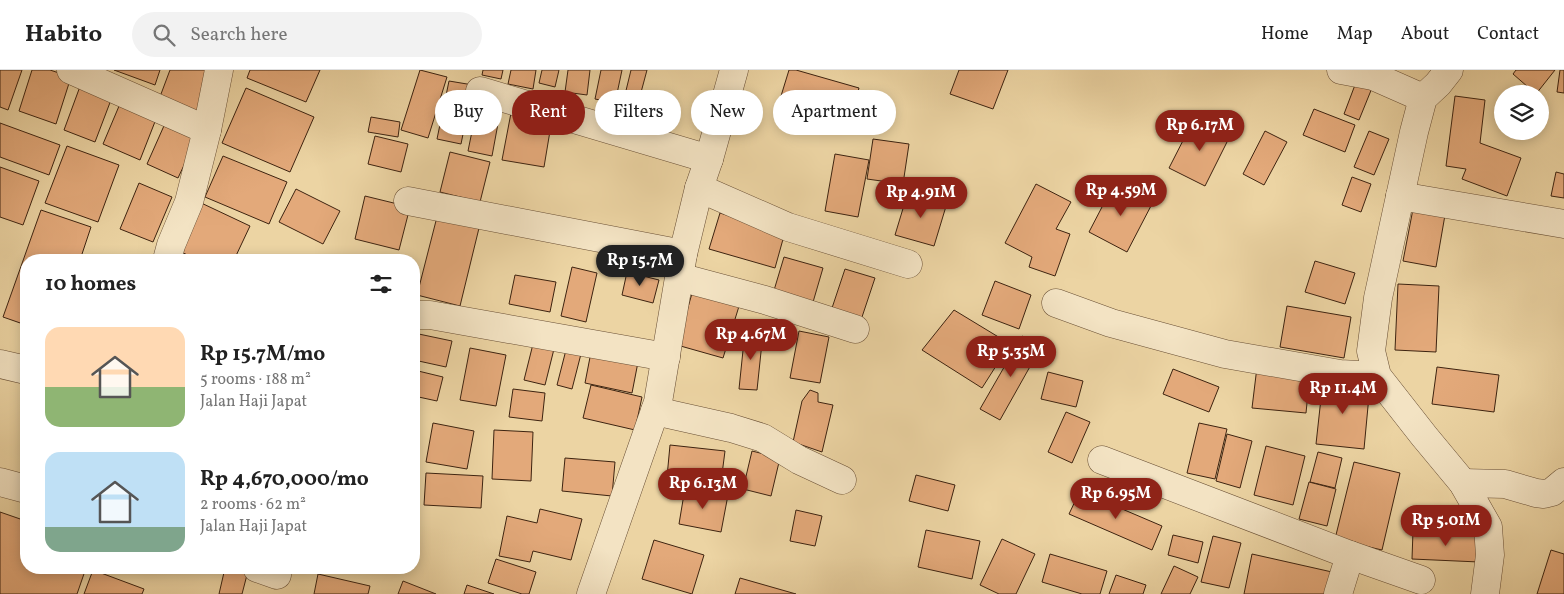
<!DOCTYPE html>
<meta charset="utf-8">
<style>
body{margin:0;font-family:Vollkorn,serif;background:#f2f2f2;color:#222;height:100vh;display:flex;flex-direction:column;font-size:19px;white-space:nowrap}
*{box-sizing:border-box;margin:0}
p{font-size:16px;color:#767676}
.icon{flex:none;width:28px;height:28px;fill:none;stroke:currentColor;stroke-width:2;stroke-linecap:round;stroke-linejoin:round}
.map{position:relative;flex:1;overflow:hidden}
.drawer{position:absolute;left:20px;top:184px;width:400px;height:320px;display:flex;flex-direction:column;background:#fff;border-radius:20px;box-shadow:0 2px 12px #0003}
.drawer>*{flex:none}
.banner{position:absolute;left:435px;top:20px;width:475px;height:45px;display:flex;gap:10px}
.fabs{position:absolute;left:1494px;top:15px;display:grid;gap:10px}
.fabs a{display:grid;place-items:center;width:55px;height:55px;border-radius:50%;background:#fff;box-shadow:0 2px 12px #0003;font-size:25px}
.price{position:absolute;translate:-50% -42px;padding:0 11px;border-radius:18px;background:#8f2418;color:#fff;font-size:16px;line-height:32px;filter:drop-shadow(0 1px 2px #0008)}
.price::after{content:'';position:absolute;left:50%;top:30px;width:15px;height:11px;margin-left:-8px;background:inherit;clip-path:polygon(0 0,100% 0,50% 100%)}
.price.selected{background:#222;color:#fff}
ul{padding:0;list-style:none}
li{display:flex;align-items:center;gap:15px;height:125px;padding:0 25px}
li span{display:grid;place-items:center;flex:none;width:140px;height:100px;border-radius:15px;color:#555}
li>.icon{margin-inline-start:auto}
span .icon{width:60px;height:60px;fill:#fffc;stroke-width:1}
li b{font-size:21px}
h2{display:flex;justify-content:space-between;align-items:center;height:60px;padding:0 25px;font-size:21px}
.pill{padding:0 18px;border-radius:22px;background:#fff;box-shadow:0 2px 12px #0003;font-size:18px;line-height:45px}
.pill.selected{background:#8f2418;color:#fff}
header{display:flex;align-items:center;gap:30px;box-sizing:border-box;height:70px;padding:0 25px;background:#fff;border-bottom:1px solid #e0e0e0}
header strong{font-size:24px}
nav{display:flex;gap:28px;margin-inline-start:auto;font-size:18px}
.search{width:350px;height:45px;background:#f2f2f2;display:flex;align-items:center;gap:12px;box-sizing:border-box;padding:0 18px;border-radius:28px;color:#767676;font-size:19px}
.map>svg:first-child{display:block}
</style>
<header>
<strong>Habito</strong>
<div class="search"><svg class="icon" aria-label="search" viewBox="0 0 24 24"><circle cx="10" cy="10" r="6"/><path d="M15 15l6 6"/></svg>Search here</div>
<nav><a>Home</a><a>Map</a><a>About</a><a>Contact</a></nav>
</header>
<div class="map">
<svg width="1564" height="524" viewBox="0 0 1564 524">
<rect width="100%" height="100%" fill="#ecd4a3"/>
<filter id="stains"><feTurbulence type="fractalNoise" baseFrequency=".004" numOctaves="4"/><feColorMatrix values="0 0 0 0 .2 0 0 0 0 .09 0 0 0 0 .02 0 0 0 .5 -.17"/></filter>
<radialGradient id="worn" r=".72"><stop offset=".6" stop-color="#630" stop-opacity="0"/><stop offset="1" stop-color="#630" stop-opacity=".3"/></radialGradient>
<g fill="#e3a97a" stroke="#3d2310">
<polygon points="0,0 22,0 8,40 0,37"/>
<polygon points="32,0 50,0 71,7 56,54 19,41"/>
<polygon points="114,0 160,0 155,15"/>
<polygon points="170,0 213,0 196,46 158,32"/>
<polygon points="250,0 320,0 306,32 247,8"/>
<polygon points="420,0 447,7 428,68 401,60"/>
<polygon points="483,0 503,0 501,9 482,5"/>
<polygon points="511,0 536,0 533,19 508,14"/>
<polygon points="542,0 559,0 555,17 539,13"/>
<polygon points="568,0 590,0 587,25 565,22"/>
<polygon points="601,0 622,0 615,33 595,29"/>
<polygon points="631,0 647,0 636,41 622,37"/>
<polygon points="789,0 796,0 859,18 851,46 781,26"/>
<polygon points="959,0 1008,0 993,39 950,24"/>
<polygon points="1516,0 1555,0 1536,24 1513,4"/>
<polygon points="1560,0 1564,0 1564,23 1557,22"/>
<polygon points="1358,7 1374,13 1359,50 1344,44"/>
<polygon points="82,11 114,22 95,72 64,60"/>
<polygon points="449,11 473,15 461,74 437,69"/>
<polygon points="246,18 314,47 290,102 222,73"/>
<polygon points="1455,26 1485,30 1480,73 1521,88 1507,126 1462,109 1466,99 1446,96"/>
<polygon points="479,27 502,32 492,86 468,81"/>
<polygon points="122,29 158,44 140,90 103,74"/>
<polygon points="1314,39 1355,55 1345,82 1303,65"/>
<polygon points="511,43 552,49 544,97 502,90"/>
<polygon points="371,47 400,52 398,67 368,62"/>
<polygon points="167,49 199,63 178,108 147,94"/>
<polygon points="1194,49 1230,66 1205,116 1169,98"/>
<polygon points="0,53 60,75 49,105 0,87"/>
<polygon points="1265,61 1287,72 1264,115 1243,104"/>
<polygon points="1369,61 1389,69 1374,105 1354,97"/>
<polygon points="375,66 408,74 401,102 368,94"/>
<polygon points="873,69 909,74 903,114 867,109"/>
<polygon points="67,76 119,95 98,152 45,133"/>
<polygon points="450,82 490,92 480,132 440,122"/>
<polygon points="835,84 869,90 858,147 825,141"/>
<polygon points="223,86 287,112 269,154 205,127"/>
<polygon points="0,97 39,111 23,155 0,147"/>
<polygon points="1556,102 1564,104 1564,128 1551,126"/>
<polygon points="1352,107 1371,114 1361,142 1342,135"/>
<polygon points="1115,112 1153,132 1127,182 1089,162"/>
<polygon points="139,113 172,127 153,172 120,159"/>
<polygon points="1036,114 1071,132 1056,159 1070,164 1055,206 1029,197 1032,187 1005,173"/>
<polygon points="296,119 340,141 323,174 279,152"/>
<polygon points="908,122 947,133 934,176 895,165"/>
<polygon points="365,126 410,137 399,180 355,169"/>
<polygon points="197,131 250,156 234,190 198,190 175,179"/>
<polygon points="1413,139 1445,145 1436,197 1403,191"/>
<polygon points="41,140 91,157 80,190 26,190 26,255 3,247"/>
<polygon points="438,143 480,154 460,236 417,225"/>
<polygon points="720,143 785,162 775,198 709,179"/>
<polygon points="784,187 823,198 811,239 772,227"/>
<polygon points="1315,191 1355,203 1345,234 1305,222"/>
<polygon points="572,197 597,203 586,252 561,246"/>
<polygon points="845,199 875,208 860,253 830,244"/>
<polygon points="627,202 659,210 653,233 622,225"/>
<polygon points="515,205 556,212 550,242 509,234"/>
<polygon points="995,211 1031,225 1019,259 982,245"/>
<polygon points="1398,214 1439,216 1436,282 1395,280"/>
<polygon points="693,220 740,233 723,288 677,275"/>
<polygon points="1287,236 1351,247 1344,288 1280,277"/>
<polygon points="954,240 1010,274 982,318 922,280"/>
<polygon points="745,261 763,263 757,320 739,319"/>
<polygon points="799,261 829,267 820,313 790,308"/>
<polygon points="414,263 452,271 446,297 414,290"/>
<polygon points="535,266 556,271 545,315 524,310"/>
<polygon points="1022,266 1041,277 1000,350 980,339"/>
<polygon points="567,276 582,280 572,319 557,315"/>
<polygon points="592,277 639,287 632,323 585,313"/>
<polygon points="470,278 506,285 496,336 460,330"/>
<polygon points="1257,297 1310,303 1306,343 1252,338"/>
<polygon points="1437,297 1499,305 1494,342 1432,334"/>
<polygon points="1173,299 1219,317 1209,342 1163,324"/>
<polygon points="414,300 443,307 437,331 414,326"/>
<polygon points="1048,302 1083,311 1076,337 1041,329"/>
<polygon points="1323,310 1370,315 1364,379 1316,374"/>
<polygon points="591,315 642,327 635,360 583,348"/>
<polygon points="513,319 545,323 542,351 509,347"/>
<polygon points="810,320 818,323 818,332 833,335 822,382 793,372 802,331"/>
<polygon points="1066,342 1090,352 1072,393 1048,382"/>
<polygon points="433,353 474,361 467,399 426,392"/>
<polygon points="1199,353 1227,359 1215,409 1187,403"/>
<polygon points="494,360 533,362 531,411 492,409"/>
<polygon points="1227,364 1252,371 1240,418 1216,411"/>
<polygon points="670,375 725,381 721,412 667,407"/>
<polygon points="1266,376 1305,386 1293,435 1254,425"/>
<polygon points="752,381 780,388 771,426 743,419"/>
<polygon points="1318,382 1342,388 1335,418 1310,412"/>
<polygon points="565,388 615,392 612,426 562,421"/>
<polygon points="1354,392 1400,403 1382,480 1335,469"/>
<polygon points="426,403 483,406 481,438 424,435"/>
<polygon points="916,405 955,415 948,441 909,431"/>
<polygon points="1309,412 1336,419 1327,456 1299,449"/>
<polygon points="685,418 728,425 721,462 679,454"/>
<polygon points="1080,421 1162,456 1152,480 1069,444"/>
<polygon points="540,439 582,449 571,490 533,481 530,492 499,486 507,446 537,453"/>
<polygon points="796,440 822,446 815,476 790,471"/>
<polygon points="0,442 26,451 26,498 86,498 77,524 0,524"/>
<polygon points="926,460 980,471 972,509 918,497"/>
<polygon points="1413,461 1480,464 1479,492 1412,489"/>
<polygon points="1173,465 1203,472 1198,493 1168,485"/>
<polygon points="1213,466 1241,473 1229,518 1201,512"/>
<polygon points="1002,469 1035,484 1016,524 999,524 980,515"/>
<polygon points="654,470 704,485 692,524 642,509"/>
<polygon points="1551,480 1564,484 1564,524 1537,524"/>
<polygon points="1050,484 1107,501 1100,524 1082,524 1042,512"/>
<polygon points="1252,484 1332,502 1327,524 1244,524"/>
<polygon points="496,489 536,502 529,524 522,524 488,513"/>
<polygon points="1174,496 1198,507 1190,524 1161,524"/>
<polygon points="225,498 234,498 248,501 242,524 219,524"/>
<polygon points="93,500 144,519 142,524 84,524"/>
<polygon points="318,504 370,516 368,524 314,524"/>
<polygon points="1116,505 1146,515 1143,524 1109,524"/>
<polygon points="740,508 796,524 735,524"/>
<polygon points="403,511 436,524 398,524"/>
<polygon points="467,515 494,524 464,524"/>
</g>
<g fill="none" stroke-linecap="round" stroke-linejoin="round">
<defs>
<g id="street">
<polyline points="71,0 207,60"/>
<polyline points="1341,0 1373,6 1423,28"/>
<polyline points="1449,0 1438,14 1423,28 1414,62 1378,228 1371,281 1377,306 1424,366 1463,413 1488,457 1490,485 1485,524"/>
<polyline points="480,21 709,89"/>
<polyline points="699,118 788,157 908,194"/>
<polyline points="1400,126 1564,154"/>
<polyline points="408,131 683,184"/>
<polyline points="167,190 171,175 189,132 207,60 219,0"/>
<polyline points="679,207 765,230 855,259"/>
<polyline points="1056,233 1111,253 1225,284 1340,304 1377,306"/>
<polyline points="414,245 430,245 666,287"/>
<polyline points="0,294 26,300"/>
<polyline points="655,341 731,358 763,368 799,390 842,410"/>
<polyline points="1102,390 1350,485 1338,524"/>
<polyline points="0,412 26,419"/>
<polyline points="1463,413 1505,414 1536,423 1544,424 1552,422 1564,412"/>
<polyline points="1350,485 1421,510"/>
<polyline points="257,498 277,505"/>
<polyline points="591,524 658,332 683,184 699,118 709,89 734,0"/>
</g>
</defs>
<use href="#street" stroke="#694f35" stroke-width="29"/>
<use href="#street" stroke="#f3e3c3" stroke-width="28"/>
</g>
<rect width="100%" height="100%" filter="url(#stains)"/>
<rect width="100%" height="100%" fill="url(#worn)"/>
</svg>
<div class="fabs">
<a><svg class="icon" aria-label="layers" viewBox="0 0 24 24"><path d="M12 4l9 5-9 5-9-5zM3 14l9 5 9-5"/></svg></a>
</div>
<b class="price" style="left:1200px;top:82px">Rp 6.17M</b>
<b class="price" style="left:1121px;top:147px">Rp 4.59M</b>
<b class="price" style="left:921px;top:149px">Rp 4.91M</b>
<b class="price selected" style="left:640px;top:217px">Rp 15.7M</b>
<b class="price" style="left:751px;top:291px">Rp 4.67M</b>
<b class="price" style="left:1011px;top:308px">Rp 5.35M</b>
<b class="price" style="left:1343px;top:345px">Rp 11.4M</b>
<b class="price" style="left:703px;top:440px">Rp 6.13M</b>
<b class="price" style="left:1116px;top:450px">Rp 6.95M</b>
<b class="price" style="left:1446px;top:477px">Rp 5.01M</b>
<div class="banner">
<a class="pill">Buy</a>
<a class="pill selected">Rent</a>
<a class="pill">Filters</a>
<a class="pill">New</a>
<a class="pill">Apartment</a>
</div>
<section class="drawer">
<h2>10 homes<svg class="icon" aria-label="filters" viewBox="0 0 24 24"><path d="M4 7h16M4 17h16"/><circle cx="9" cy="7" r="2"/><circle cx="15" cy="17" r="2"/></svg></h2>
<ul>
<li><span style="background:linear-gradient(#ffd9b3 60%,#8fb573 0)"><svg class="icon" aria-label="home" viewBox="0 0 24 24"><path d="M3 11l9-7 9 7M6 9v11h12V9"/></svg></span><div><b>Rp 15.7M/mo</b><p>5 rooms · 188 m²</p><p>Jalan Haji Japat</p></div></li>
<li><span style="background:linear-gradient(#bfe0f5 75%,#7fa58c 0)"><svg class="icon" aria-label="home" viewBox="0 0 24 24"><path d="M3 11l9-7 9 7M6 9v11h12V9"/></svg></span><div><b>Rp 4,670,000/mo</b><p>2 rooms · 62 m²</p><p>Jalan Haji Japat</p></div></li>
</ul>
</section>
</div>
